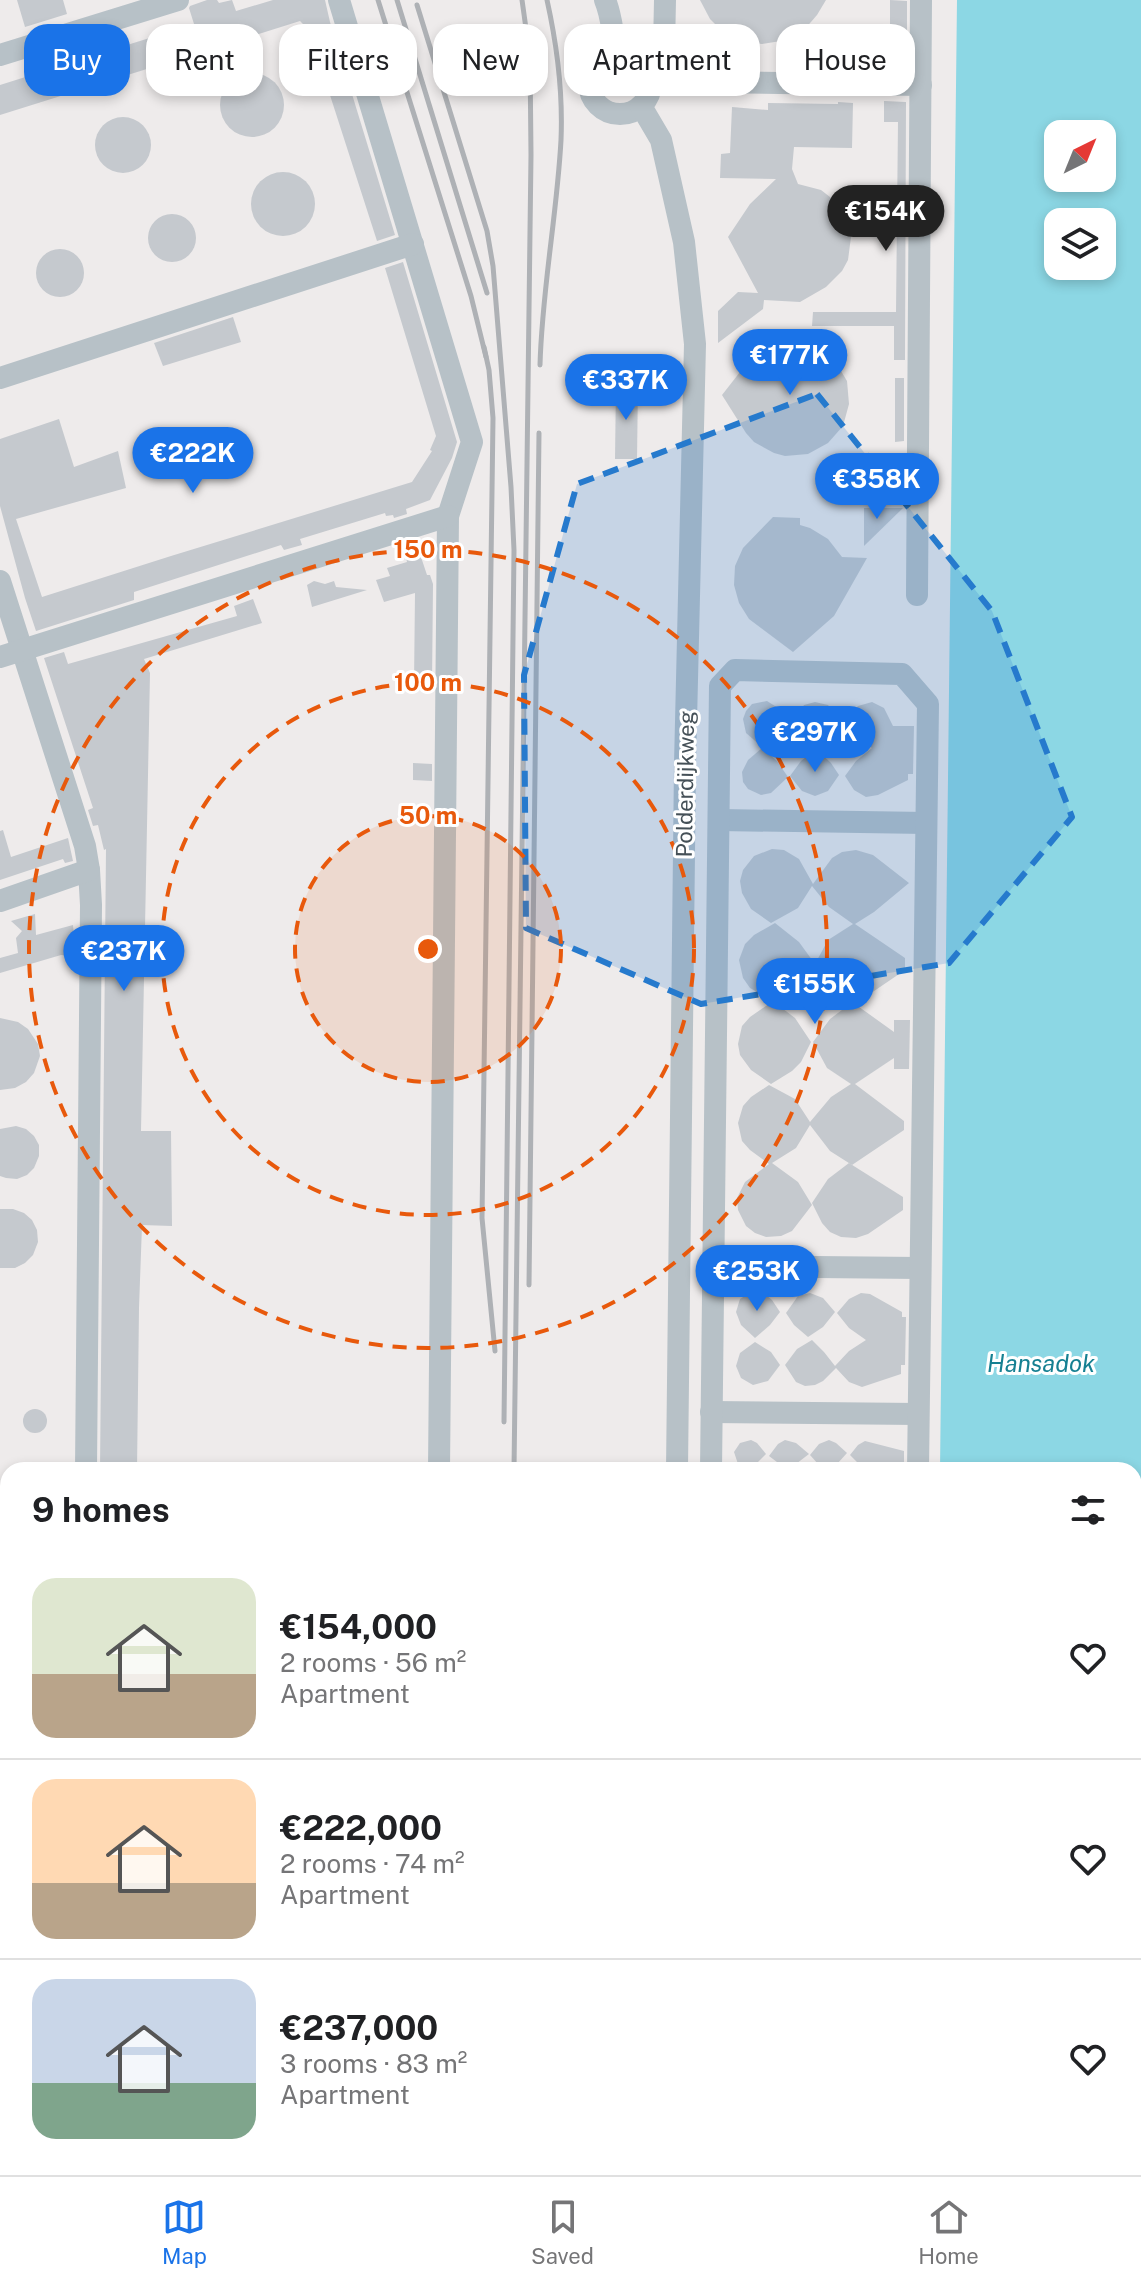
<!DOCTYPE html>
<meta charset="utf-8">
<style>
body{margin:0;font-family:"Public Sans",sans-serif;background:#f6f6f6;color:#202124;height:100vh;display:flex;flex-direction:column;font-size:30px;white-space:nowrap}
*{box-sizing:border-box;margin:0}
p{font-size:26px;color:#757577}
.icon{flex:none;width:44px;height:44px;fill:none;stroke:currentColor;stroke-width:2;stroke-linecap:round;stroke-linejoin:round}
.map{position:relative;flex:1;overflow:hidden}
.panel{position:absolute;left:0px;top:1462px;width:1142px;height:714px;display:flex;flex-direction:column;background:#fff;border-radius:24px 24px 0 0;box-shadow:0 4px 12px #0003}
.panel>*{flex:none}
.hud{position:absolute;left:24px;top:24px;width:1094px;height:72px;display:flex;gap:16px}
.needle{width:52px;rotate:43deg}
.tools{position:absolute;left:1044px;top:120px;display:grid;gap:16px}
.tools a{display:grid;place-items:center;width:72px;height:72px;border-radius:16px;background:#fff;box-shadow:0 4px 12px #0003;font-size:40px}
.price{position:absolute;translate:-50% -68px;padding:0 18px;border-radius:28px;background:#1a73e8;color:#fff;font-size:26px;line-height:52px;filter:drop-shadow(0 2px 4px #0008)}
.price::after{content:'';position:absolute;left:50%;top:48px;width:24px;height:18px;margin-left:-12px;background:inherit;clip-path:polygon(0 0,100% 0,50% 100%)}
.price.active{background:#222;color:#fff}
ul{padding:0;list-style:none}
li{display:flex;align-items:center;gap:24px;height:200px;padding:0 32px}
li+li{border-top:2px solid #e0e0e0}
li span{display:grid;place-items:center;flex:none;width:224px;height:160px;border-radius:24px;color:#555}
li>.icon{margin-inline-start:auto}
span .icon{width:96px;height:96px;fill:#fffc;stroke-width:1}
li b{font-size:34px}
h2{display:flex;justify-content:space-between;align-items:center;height:96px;padding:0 32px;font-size:34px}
.pill{padding:0 28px;border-radius:24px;background:#fff;box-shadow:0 4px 12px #0003;font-size:28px;line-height:72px}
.pill.active{background:#1a73e8;color:#fff}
.menu{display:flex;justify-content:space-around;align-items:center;height:112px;border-top:2px solid #e0e0e0;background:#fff;font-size:22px;color:#757577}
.menu a{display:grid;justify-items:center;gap:4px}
.menu .active{color:#1a73e8}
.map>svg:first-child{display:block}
</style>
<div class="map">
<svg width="1141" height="2175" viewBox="0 0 1141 2175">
<rect width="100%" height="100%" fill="#eeebeb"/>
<path fill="#8cd7e4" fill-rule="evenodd" d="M 957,0 L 1141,0 L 1141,2175 L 932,2175 L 932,2168 L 1134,2168 L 1134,1470 L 940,1470 ZM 1058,134 L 1102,134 L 1102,178 L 1058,178 ZM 1058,222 L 1102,222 L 1102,266 L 1058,266 Z"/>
<g fill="#c5c9ce">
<polygon points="17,0 63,0 67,14 25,27"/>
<polygon points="207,0 217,0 219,3 232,0 236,11 273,0 325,0 330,22 395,235 377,241 309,30 300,21 0,115 0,85 194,24 189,8 190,6"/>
<polygon points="700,0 826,0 817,15 804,30 787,40 762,44 745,42 722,31 710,19"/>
<polygon points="890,0 907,1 907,31 890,31"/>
<circle cx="252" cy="105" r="32"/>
<polygon points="884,101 906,102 905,360 894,360 894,326 812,326 813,312 896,312 898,122 884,122"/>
<polygon points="838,102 853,103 852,148 794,147 792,169 798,184 821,190 830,197 845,215 851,237 848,260 842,271 826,287 800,302 764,300 763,309 718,343 718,311 738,292 758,293 728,237 750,204 776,179 720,178 721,154 730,153 732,107 768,110 768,103 838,104"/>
<circle cx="123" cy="145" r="28"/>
<circle cx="283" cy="204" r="32"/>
<circle cx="172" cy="238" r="24"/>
<circle cx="60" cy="273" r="24"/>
<polygon points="403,262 457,442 452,458 430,500 406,509 407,514 394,518 393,515 386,516 385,513 300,539 302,545 284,550 281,545 134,592 134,600 36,631 25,598 0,506 0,439 59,419 74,467 118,451 126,488 16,519 42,597 171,556 412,482 432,451 430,450 436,436 385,268"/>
<polygon points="233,317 241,342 163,366 154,343"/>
<polygon points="799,335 835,361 847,381 849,404 843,426 828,443 808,454 785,456 774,453 754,442 746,433 722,395 768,336"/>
<polygon points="895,378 904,378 904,441 895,442"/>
<polygon points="616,384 638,384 637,459 615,459"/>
<polygon points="864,508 903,508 864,546"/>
<polygon points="773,517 800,518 800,525 810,528 828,539 842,557 867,558 834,616 793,652 749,619 739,603 734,585 735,566 743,548"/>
<polygon points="416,542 427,575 430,575 433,584 432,684 414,684 415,593 384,602 376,580 390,576 387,568 407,562 403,545"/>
<polygon points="314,581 325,584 334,581 336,587 367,590 312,607 307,585"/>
<polygon points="253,599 262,623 144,659 150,673 141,1131 171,1131 172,1226 142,1225 139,1308 137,1470 100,1470 106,849 104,850 98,825 93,826 88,810 93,808 44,658 64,652 68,664 237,616 234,606"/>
<polygon points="767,701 778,708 790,724 776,737 761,746 746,733 743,719 746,711 752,704"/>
<polygon points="815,702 828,705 843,724 829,738 817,746 800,734 793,721 804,705"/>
<polygon points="872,702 884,708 893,726 914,726 913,774 908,774 908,780 878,795 866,797 854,790 845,776 856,761 872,748 856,738 843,724 858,706"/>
<polygon points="762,748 777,761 788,777 771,793 761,795 748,789 743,782 742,772 748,760"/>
<polygon points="816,749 831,763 839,775 828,791 815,796 802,791 790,776 801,761"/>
<polygon points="413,763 432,764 432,781 413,780"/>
<polygon points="3,830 11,857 68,838 73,861 65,863 63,859 0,880 0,831"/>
<polygon points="772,849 784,850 799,859 813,884 832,858 842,852 856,850 873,855 909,883 874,912 855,924 905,958 905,970 855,1004 894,1032 894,1020 910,1020 909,1069 894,1069 894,1058 855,1084 904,1121 904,1130 852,1165 830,1151 810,1125 796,1148 772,1163 798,1182 812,1205 792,1231 781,1236 766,1237 755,1233 746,1226 738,1210 737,1198 745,1182 769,1164 750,1150 742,1141 738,1123 743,1106 751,1097 769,1085 795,1099 810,1122 831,1097 851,1084 827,1068 813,1042 830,1019 850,1004 830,989 814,965 794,990 774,1002 795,1018 811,1042 801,1062 792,1071 771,1084 751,1070 740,1055 738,1044 742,1026 750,1017 773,1001 750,988 743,978 739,960 745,944 754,935 775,923 799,942 815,964 828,940 853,924 829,907 812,886 798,908 771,923 751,909 742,893 740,881 743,870 754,856"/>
<polygon points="35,914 36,935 73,925 76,956 61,955 0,973 0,958 18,953 16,938 22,931 11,921"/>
<polygon points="0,1018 18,1022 28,1029 38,1044 40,1056 34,1073 26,1082 15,1088 0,1090"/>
<polygon points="16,1126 26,1129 34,1136 39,1145 39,1156 34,1168 27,1175 17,1179 6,1178 0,1176 0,1129"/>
<polygon points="849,1163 903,1197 903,1210 868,1234 856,1238 841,1237 830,1232 822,1223 812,1203 828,1179"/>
<polygon points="0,1209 13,1209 24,1213 32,1220 37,1230 38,1242 33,1255 25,1263 15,1268 0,1268"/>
<polygon points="751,1292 765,1294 772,1300 780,1312 770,1325 755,1338 741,1325 736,1312 740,1299"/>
<polygon points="810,1293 823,1298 835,1312 823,1327 808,1337 794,1325 786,1313 798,1296"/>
<polygon points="861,1293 870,1294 902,1312 902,1317 906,1317 905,1365 901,1365 901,1374 862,1387 849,1382 836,1368 823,1381 815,1385 805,1386 796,1382 785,1365 797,1349 812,1340 824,1352 835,1366 849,1351 866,1340 849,1328 837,1313 849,1299"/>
<polygon points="755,1342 771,1352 780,1365 768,1381 753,1385 741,1378 736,1366 740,1353"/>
<circle cx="35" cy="1421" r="12"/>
<polygon points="751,1440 757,1443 766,1454 756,1464 745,1467 738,1464 734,1452 740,1443"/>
<polygon points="785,1440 796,1443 809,1454 792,1467 781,1465 769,1456 778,1444"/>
<polygon points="829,1440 836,1443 847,1453 837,1464 830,1468 819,1465 810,1455 819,1444"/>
<polygon points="865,1441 904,1451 904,1470 889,1470 890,1463 869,1469 862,1467 850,1455 858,1445"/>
</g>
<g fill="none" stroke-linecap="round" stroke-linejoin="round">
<g stroke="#b7c1c7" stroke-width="22">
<polyline points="339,0 472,442 448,516 439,1470"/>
<path d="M 605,0 C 612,16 612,34 617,52"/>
<polyline points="665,0 664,48 708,82 921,85"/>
<circle cx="620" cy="83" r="31"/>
<polyline points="0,55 178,0"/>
<polyline points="641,106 661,140 684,242 695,344 685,764 677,1470"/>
<polyline points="0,378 413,244"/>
<polyline points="0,581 85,846 89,870 91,905 86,1470"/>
<polyline points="917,595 921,0"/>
<polyline points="0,657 448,516"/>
<polyline points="719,820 926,823"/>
<polyline points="0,901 89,870"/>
<polyline points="713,1266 920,1268"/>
<polyline points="711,1412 918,1414"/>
<polyline points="711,1470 720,686 735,670 902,674 928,704 918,1470"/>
<polyline points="0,1746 8,1744"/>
<polyline points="0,1973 8,1970"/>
<polyline points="0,2071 8,2069"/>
<polyline points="83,2168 85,2175"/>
<polyline points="696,2168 696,2175"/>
<polyline points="502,2175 510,2168"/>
<polyline points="910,2175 910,2168"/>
</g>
<g stroke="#aeb1b5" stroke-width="5">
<polyline points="378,0 471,296 486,357"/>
<polyline points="397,0 487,293"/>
<polyline points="417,5 487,231 493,266 511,487 514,550 504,1422"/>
<polyline points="484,347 489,370 493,418 482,1218 495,1351"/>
<path d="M 540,365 C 542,289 557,215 561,140 C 563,93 557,45 547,0"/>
<polyline points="529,1285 539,433"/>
<polyline points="514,1470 531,155 530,57 522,0"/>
<polyline points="0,1934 8,1932"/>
</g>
</g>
<path fill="#267acd" fill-opacity="0.2" stroke="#267acd" stroke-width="6" stroke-dasharray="16 10" stroke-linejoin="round" d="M 817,394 L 992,611 L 1072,817 L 949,963 L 701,1004 L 526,928 L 524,675 L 577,484 Z"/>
<circle cx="428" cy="949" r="133" fill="#e8590c" fill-opacity=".12"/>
<g fill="none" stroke="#e8590c" stroke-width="4" stroke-dasharray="14 10">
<circle cx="428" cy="949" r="133"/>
<circle cx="428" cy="949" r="266"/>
<circle cx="428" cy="949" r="399"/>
</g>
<g text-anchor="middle" stroke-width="6" stroke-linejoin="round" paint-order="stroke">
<g font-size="22" fill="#455057" stroke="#fff">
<text transform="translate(685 784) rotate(-89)" y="8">Polderdijkweg</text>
</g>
<g font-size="24" font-style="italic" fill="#168092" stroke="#fff">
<text x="1041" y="1372">Hansadok</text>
</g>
</g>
<circle cx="428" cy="949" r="12" fill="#e8590c" stroke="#fff" stroke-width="4"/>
<g font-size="24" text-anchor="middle" font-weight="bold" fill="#e8590c" stroke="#fff" stroke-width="6" stroke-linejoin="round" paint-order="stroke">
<text x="428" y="558">150 m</text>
<text x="428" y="691">100 m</text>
<text x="428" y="824">50 m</text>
</g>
</svg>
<div class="tools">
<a><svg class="needle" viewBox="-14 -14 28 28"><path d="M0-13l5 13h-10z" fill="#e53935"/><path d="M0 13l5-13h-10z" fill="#757577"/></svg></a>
<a><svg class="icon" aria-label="layers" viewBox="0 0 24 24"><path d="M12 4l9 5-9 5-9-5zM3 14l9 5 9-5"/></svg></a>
</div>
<b class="price active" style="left:886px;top:253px">€154K</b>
<b class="price" style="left:790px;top:397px">€177K</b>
<b class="price" style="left:626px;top:422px">€337K</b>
<b class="price" style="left:193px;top:495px">€222K</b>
<b class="price" style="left:877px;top:521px">€358K</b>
<b class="price" style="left:815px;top:774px">€297K</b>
<b class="price" style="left:124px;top:993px">€237K</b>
<b class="price" style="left:815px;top:1026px">€155K</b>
<b class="price" style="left:757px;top:1313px">€253K</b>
<div class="hud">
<a class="pill active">Buy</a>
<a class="pill">Rent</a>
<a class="pill">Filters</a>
<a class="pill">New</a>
<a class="pill">Apartment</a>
<a class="pill">House</a>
</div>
<section class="panel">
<h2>9 homes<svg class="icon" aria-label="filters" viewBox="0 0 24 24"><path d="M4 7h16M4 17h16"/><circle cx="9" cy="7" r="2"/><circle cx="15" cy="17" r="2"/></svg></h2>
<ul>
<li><span style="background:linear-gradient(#dfe7d0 60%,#b9a48a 0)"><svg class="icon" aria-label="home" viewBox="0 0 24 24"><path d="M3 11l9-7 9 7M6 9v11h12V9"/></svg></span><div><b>€154,000</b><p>2 rooms · 56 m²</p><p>Apartment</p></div><svg class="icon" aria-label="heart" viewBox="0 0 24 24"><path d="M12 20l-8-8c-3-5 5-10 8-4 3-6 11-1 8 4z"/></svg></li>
<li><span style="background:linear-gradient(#ffd9b3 65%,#b9a48a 0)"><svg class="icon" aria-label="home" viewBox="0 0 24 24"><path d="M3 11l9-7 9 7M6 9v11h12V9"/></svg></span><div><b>€222,000</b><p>2 rooms · 74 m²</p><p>Apartment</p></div><svg class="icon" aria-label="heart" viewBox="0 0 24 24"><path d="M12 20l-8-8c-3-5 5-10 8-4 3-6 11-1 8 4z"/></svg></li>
<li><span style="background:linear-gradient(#c9d6e8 65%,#7fa58c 0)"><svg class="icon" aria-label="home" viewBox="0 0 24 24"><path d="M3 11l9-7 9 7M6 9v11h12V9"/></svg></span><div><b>€237,000</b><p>3 rooms · 83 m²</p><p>Apartment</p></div><svg class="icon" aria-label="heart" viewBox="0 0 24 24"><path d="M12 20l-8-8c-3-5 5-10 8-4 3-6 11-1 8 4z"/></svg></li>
</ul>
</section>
</div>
<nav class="menu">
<a class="active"><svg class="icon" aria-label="map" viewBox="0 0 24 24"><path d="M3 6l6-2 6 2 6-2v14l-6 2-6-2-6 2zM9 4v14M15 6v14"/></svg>Map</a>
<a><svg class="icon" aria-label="saved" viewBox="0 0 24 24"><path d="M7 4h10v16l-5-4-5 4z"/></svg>Saved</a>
<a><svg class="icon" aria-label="home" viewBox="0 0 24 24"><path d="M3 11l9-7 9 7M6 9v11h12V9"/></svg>Home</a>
</nav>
